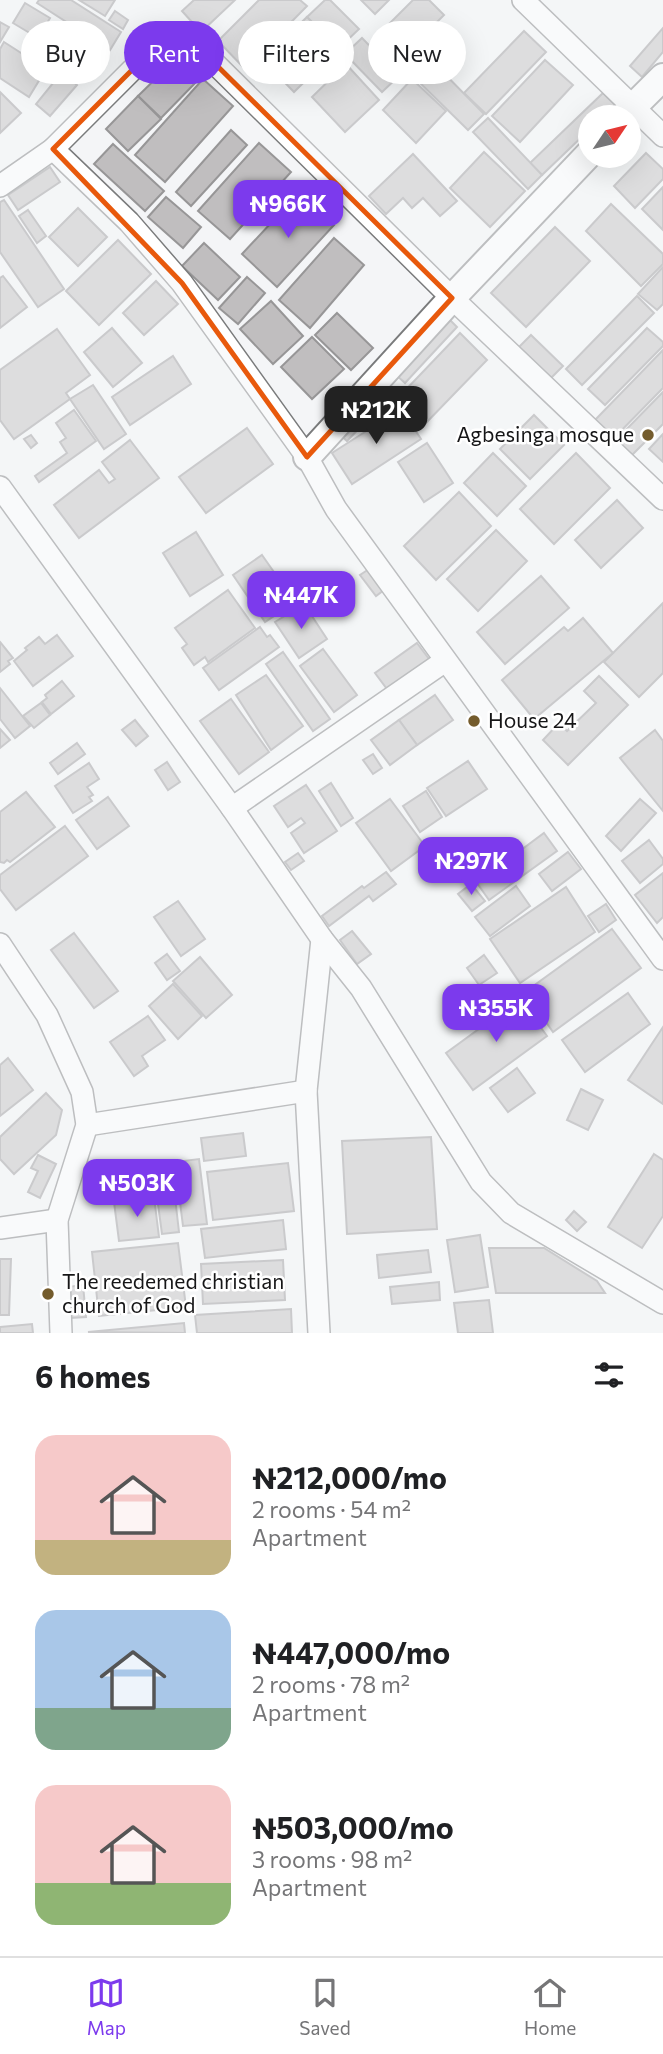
<!DOCTYPE html>
<meta charset="utf-8">
<style>
body{margin:0;font-family:Commissioner,sans-serif;background:#f2f2f2;color:#202124;height:100vh;display:flex;flex-direction:column;font-size:26px;white-space:nowrap}
*{box-sizing:border-box;margin:0}
p{font-size:23px;color:#757577}
.icon{flex:none;width:38px;height:38px;fill:none;stroke:currentColor;stroke-width:2;stroke-linecap:round;stroke-linejoin:round}
.map{position:relative;height:1333px;overflow:hidden}
.side{display:flex;flex-direction:column;background:#fff;flex:1}
.side>*{flex:none}
.banner{position:absolute;left:21px;top:21px;width:621px;height:63px;display:flex;gap:14px}
.needle{width:46px;rotate:55deg}
.controls{position:absolute;left:578px;top:105px;display:grid;gap:14px}
.controls a{display:grid;place-items:center;width:63px;height:63px;border-radius:50%;background:#fff;box-shadow:0 7px 28px #0002;font-size:35px}
.price{position:absolute;translate:-50% -60px;padding:0 16px;border-radius:14px;background:#7c3aed;color:#fff;font-size:23px;line-height:46px;filter:drop-shadow(0 2px 4px #0008)}
.price::after{content:'';position:absolute;left:50%;top:42px;width:21px;height:16px;margin-left:-10px;background:inherit;clip-path:polygon(0 0,100% 0,50% 100%)}
.price.active{background:#222;color:#fff}
ul{padding:0;list-style:none}
li{display:flex;align-items:center;gap:21px;height:175px;padding:0 35px}
li span{display:grid;place-items:center;flex:none;width:196px;height:140px;border-radius:21px;color:#555}
li>.icon{margin-inline-start:auto}
span .icon{width:84px;height:84px;fill:#fffc;stroke-width:1}
li b{font-size:30px}
h2{display:flex;justify-content:space-between;align-items:center;height:84px;padding:0 35px;font-size:30px}
.pill{padding:0 24px;border-radius:32px;background:#fff;box-shadow:0 7px 28px #0002;font-size:24px;line-height:63px}
.pill.active{background:#7c3aed;color:#fff}
.tabs{display:flex;justify-content:space-around;align-items:center;height:98px;border-top:2px solid #e0e0e0;background:#fff;font-size:19px;color:#757577}
.tabs a{display:grid;justify-items:center;gap:4px}
.tabs .active{color:#7c3aed}
.map>svg:first-child{display:block}
</style>
<div class="map">
<svg width="663" height="1333" viewBox="0 0 663 1333">
<rect width="100%" height="100%" fill="#f4f5f7"/>
<g fill="#c0bebf" stroke="#979697" stroke-width="2">
<polygon points="39,0 71,0 121,32 110,50 37,3"/>
<polygon points="79,0 115,0 105,16"/>
<polygon points="194,0 235,0 201,32 182,11"/>
<polygon points="259,0 300,0 307,6 245,69 218,41"/>
<polygon points="325,0 330,0 359,29 338,49 307,17"/>
<polygon points="361,0 389,0 375,14"/>
<polygon points="413,0 429,0 444,15 401,58 378,35"/>
<polygon points="25,3 50,18 38,38 13,23"/>
<polygon points="115,11 128,20 123,29 109,20"/>
<polygon points="307,17 338,49 294,92 263,60"/>
<polygon points="0,22 9,27 0,42"/>
<polygon points="663,28 663,52 642,77 630,66"/>
<polygon points="524,31 546,52 486,114 464,93"/>
<polygon points="55,34 82,51 69,73 41,56"/>
<polygon points="362,38 399,76 382,92 345,54"/>
<polygon points="4,42 46,69 29,97 0,78 0,49"/>
<polygon points="94,47 105,56 96,68 85,59"/>
<polygon points="181,54 203,75 161,118 138,96"/>
<polygon points="430,59 484,114 468,130 413,76"/>
<polygon points="545,60 573,85 520,142 492,116"/>
<polygon points="346,64 379,100 345,132 312,97"/>
<polygon points="62,72 77,85 50,116 36,104"/>
<polygon points="203,79 233,106 165,182 135,155"/>
<polygon points="412,79 446,111 416,143 383,110"/>
<polygon points="0,92 21,113 0,133"/>
<polygon points="603,93 615,105 602,117 590,117 590,129 542,175 530,163"/>
<polygon points="138,96 161,119 128,151 106,129"/>
<polygon points="488,118 542,175 528,189 473,132"/>
<polygon points="231,130 247,145 191,206 176,192"/>
<polygon points="259,143 291,172 230,239 198,211"/>
<polygon points="113,144 164,191 145,211 94,164"/>
<polygon points="484,152 525,191 490,227 450,188"/>
<polygon points="646,153 663,169 663,179 635,208 614,186"/>
<polygon points="413,154 457,201 440,216 423,198 412,208 403,198 386,214 369,196"/>
<polygon points="50,167 60,182 18,210 8,195"/>
<polygon points="663,187 663,230 642,209"/>
<polygon points="300,192 334,225 277,287 242,254"/>
<polygon points="166,197 201,227 183,248 148,217"/>
<polygon points="4,200 64,289 38,307 0,252 0,202"/>
<polygon points="611,204 663,254 663,264 641,286 586,231"/>
<polygon points="78,208 107,237 78,266 49,237"/>
<polygon points="28,210 46,236 37,243 19,216"/>
<polygon points="555,227 590,261 526,327 491,293"/>
<polygon points="334,238 364,265 310,328 279,300"/>
<polygon points="118,240 151,274 99,325 66,291"/>
<polygon points="204,243 240,277 218,300 182,266"/>
<polygon points="663,267 663,304 657,310 638,294"/>
<polygon points="3,276 27,307 0,328 0,278"/>
<polygon points="247,277 265,293 238,324 219,308"/>
<polygon points="156,281 178,304 144,335 123,313"/>
<polygon points="637,296 654,313 582,385 566,369"/>
<polygon points="271,301 303,336 273,364 240,329"/>
<polygon points="337,313 373,348 351,370 315,335"/>
<polygon points="447,317 457,327 405,383 395,374"/>
<polygon points="112,328 142,363 113,387 84,352"/>
<polygon points="647,328 663,342 663,346 605,405 588,389"/>
<polygon points="57,329 90,375 66,393 70,399 14,439 0,420 0,370"/>
<polygon points="460,333 487,360 423,426 396,400"/>
<polygon points="531,335 563,366 551,378 519,347"/>
<polygon points="312,337 344,369 312,399 281,367"/>
<polygon points="663,350 663,388 614,438 595,420"/>
<polygon points="173,356 191,384 130,425 112,397"/>
<polygon points="93,385 126,434 104,449 70,399"/>
<polygon points="382,386 391,395 347,441 338,433"/>
<polygon points="663,392 663,424 629,458 613,443"/>
<polygon points="401,409 421,439 352,484 332,453"/>
<polygon points="74,410 96,441 39,482 35,476 67,453 60,442 66,438 56,423"/>
<polygon points="534,415 564,445 530,479 500,449"/>
<polygon points="247,428 273,464 206,513 179,477"/>
<polygon points="663,434 663,462 649,449"/>
<polygon points="31,435 37,443 31,448 24,439"/>
<polygon points="130,440 159,478 79,538 54,505 99,470 109,483 115,479 102,462"/>
<polygon points="427,443 453,483 424,502 398,462"/>
<polygon points="493,453 526,486 497,516 464,483"/>
<polygon points="576,453 610,488 554,544 520,509"/>
<polygon points="459,492 491,526 436,580 404,546"/>
<polygon points="617,500 643,528 601,568 575,540"/>
<polygon points="496,530 527,561 478,611 447,579"/>
<polygon points="196,532 223,575 190,596 163,553"/>
<polygon points="262,555 295,602 265,622 233,575"/>
<polygon points="369,569 384,590 376,596 360,575"/>
<polygon points="541,576 569,608 505,664 477,632"/>
<polygon points="228,590 255,628 208,662 205,657 194,665 182,648 187,644 175,628"/>
<polygon points="663,603 663,673 639,697 604,662"/>
<polygon points="304,604 327,639 299,658 275,622"/>
<polygon points="583,618 613,653 534,719 502,680 564,627 568,631"/>
<polygon points="260,627 267,637 270,635 279,647 219,690 203,668"/>
<polygon points="57,635 73,656 33,686 14,661 27,650 25,648 39,637 45,644"/>
<polygon points="0,642 13,658 8,661 10,664 0,672"/>
<polygon points="417,643 429,659 387,689 375,673"/>
<polygon points="323,649 357,695 334,712 300,666"/>
<polygon points="283,652 330,719 313,731 266,664"/>
<polygon points="266,675 303,726 271,750 236,695"/>
<polygon points="599,676 628,705 568,765 543,740 559,723 567,731 596,703 584,691"/>
<polygon points="62,681 74,696 51,714 42,702 47,698 45,695"/>
<polygon points="0,688 30,726 15,738 0,719"/>
<polygon points="435,695 453,720 417,745 399,720"/>
<polygon points="231,699 269,752 239,774 200,721"/>
<polygon points="41,703 50,715 34,728 23,716"/>
<polygon points="135,720 148,736 136,746 122,730"/>
<polygon points="399,720 417,745 390,765 371,740"/>
<polygon points="0,729 10,740 0,748"/>
<polygon points="655,730 663,741 663,811 620,758"/>
<polygon points="77,743 85,754 58,774 50,763"/>
<polygon points="373,754 382,768 373,774 363,760"/>
<polygon points="468,761 487,789 446,816 427,788"/>
<polygon points="167,762 180,782 168,790 155,770"/>
<polygon points="89,763 99,779 87,787 93,795 89,797 92,801 73,813 55,786"/>
<polygon points="331,783 353,818 341,826 319,791"/>
<polygon points="306,785 337,831 304,853 291,833 305,823 301,818 288,827 274,806"/>
<polygon points="426,791 442,817 420,832 403,806"/>
<polygon points="26,792 55,827 10,862 7,860 4,863 0,862 0,812"/>
<polygon points="108,797 129,826 97,849 76,820"/>
<polygon points="390,799 425,846 391,871 356,823"/>
<polygon points="640,799 656,813 621,851 606,836"/>
<polygon points="65,826 88,856 16,910 0,889 0,875"/>
<polygon points="544,833 557,851 489,900 477,883"/>
<polygon points="649,840 663,859 663,864 640,883 622,861"/>
<polygon points="568,852 581,869 552,891 539,874"/>
<polygon points="298,853 304,861 291,870 285,862"/>
<polygon points="386,872 396,884 373,901 369,896 329,926 322,916 362,886 364,888"/>
<polygon points="663,873 663,917 657,923 635,895"/>
<polygon points="471,884 485,901 472,911 458,894"/>
<polygon points="516,886 530,906 490,936 475,917"/>
<polygon points="566,887 595,932 520,983 490,939"/>
<polygon points="178,901 205,939 181,956 154,917"/>
<polygon points="606,904 616,920 599,932 588,916"/>
<polygon points="612,929 641,968 553,1032 525,992"/>
<polygon points="352,931 371,954 357,964 340,940"/>
<polygon points="74,933 118,991 94,1008 51,950"/>
<polygon points="167,954 180,971 167,980 155,963"/>
<polygon points="484,955 497,973 479,985 467,968"/>
<polygon points="200,957 232,995 206,1018 173,981"/>
<polygon points="173,984 202,1016 178,1039 149,1006"/>
<polygon points="628,993 650,1024 585,1072 562,1040"/>
<polygon points="520,999 547,1036 473,1090 446,1053"/>
<polygon points="148,1016 165,1040 142,1056 148,1066 134,1076 110,1042"/>
<polygon points="663,1027 663,1104 628,1080"/>
<polygon points="8,1058 33,1090 0,1116 0,1065"/>
<polygon points="517,1068 535,1093 508,1112 490,1088"/>
<polygon points="581,1089 603,1100 588,1130 567,1120"/>
<polygon points="46,1093 62,1110 56,1135 14,1174 0,1159 0,1137"/>
<polygon points="243,1133 246,1156 204,1161 201,1138"/>
<polygon points="431,1137 437,1229 347,1234 342,1141"/>
<polygon points="654,1154 663,1160 663,1216 642,1248 608,1227"/>
<polygon points="38,1155 56,1164 40,1198 28,1192 38,1171 31,1168"/>
<polygon points="199,1159 207,1224 183,1226 175,1162"/>
<polygon points="288,1163 294,1211 213,1220 207,1172"/>
<polygon points="173,1180 179,1232 162,1234 155,1182"/>
<polygon points="154,1197 159,1237 119,1241 114,1202"/>
<polygon points="574,1211 586,1222 577,1231 566,1220"/>
<polygon points="283,1220 286,1249 205,1258 201,1229"/>
<polygon points="480,1235 488,1287 455,1292 447,1240"/>
<polygon points="178,1243 186,1307 99,1316 92,1252"/>
<polygon points="489,1248 544,1248 597,1281 605,1293 496,1293"/>
<polygon points="428,1250 431,1272 379,1278 377,1255"/>
<polygon points="0,1259 11,1259 9,1315 0,1315"/>
<polygon points="283,1260 285,1300 203,1304 201,1264"/>
<polygon points="439,1282 440,1300 392,1304 390,1287"/>
<polygon points="83,1285 86,1317 71,1318 68,1287"/>
<polygon points="489,1300 493,1333 458,1333 454,1303"/>
<polygon points="291,1309 292,1333 197,1333 195,1315"/>
<polygon points="184,1323 185,1333 88,1332"/>
<polygon points="32,1324 33,1333 0,1333 0,1327"/>
</g>
<g fill="none" stroke-linecap="round" stroke-linejoin="round">
<defs>
<g id="minor">
<polyline points="523,0 663,136"/>
<polyline points="53,149 129,222 182,283 307,457 336,509 663,959"/>
<polyline points="0,186 53,149 160,42 171,34 188,37 452,298 663,499"/>
<polyline points="0,487 232,808 322,939 361,988 481,1182 511,1213 663,1303"/>
<polyline points="232,808 445,661"/>
<polyline points="0,944 47,1015 82,1092 87,1125 57,1220 61,1333"/>
<polyline points="87,1125 306,1091"/>
<polyline points="0,1228 57,1220"/>
<polyline points="319,1333 306,1091 322,939"/>
</g>
<g id="tertiary">
<polyline points="623,117 663,77"/>
<polyline points="307,457 452,298 590,153"/>
</g>
</defs>
<use href="#minor" stroke="#7a7b7c" stroke-width="24"/>
<use href="#tertiary" stroke="#7a7b7c" stroke-width="30"/>
<use href="#minor" stroke="#fff" stroke-width="21"/>
<use href="#tertiary" stroke="#fff" stroke-width="26"/>
</g>
<path d="M0 0H663V1333H0ZM 171,34 L 188,37 L 452,298 L 307,457 L 182,283 L 53,149 L 160,42 Z" fill="#f4f5f7" fill-opacity=".55" fill-rule="evenodd"/>
<path fill="none" stroke="#e8590c" stroke-width="5" stroke-linejoin="round" d="M 171,34 L 188,37 L 452,298 L 307,457 L 182,283 L 53,149 L 160,42 Z"/>
<g fill="#745c2d" stroke="#fff" stroke-width="2.5">
<circle cx="648" cy="435" r="7"/>
<circle cx="474" cy="721" r="7"/>
<circle cx="48" cy="1294" r="7"/>
</g>
<g text-anchor="middle" stroke-width="5" stroke-linejoin="round" paint-order="stroke">
<g font-size="21" fill="#161617" stroke="#fff" text-anchor="start">
<text x="634" y="442" text-anchor="end">Agbesinga mosque</text>
<text x="488" y="728">House 24</text>
<text x="62" y="1289">The reedemed christian<tspan x="62" dy="24">church of God</tspan></text>
</g>
</g>
</svg>
<div class="controls">
<a><svg class="needle" viewBox="-14 -14 28 28"><path d="M0-13l5 13h-10z" fill="#e53935"/><path d="M0 13l5-13h-10z" fill="#757577"/></svg></a>
</div>
<b class="price" style="left:288px;top:240px">₦966K</b>
<b class="price active" style="left:376px;top:446px">₦212K</b>
<b class="price" style="left:301px;top:631px">₦447K</b>
<b class="price" style="left:471px;top:897px">₦297K</b>
<b class="price" style="left:496px;top:1044px">₦355K</b>
<b class="price" style="left:137px;top:1219px">₦503K</b>
<div class="banner">
<a class="pill">Buy</a>
<a class="pill active">Rent</a>
<a class="pill">Filters</a>
<a class="pill">New</a>
</div>
</div>
<section class="side">
<h2>6 homes<svg class="icon" aria-label="filters" viewBox="0 0 24 24"><path d="M4 7h16M4 17h16"/><circle cx="9" cy="7" r="2"/><circle cx="15" cy="17" r="2"/></svg></h2>
<ul>
<li><span style="background:linear-gradient(#f6c9c9 75%,#c2b280 0)"><svg class="icon" aria-label="home" viewBox="0 0 24 24"><path d="M3 11l9-7 9 7M6 9v11h12V9"/></svg></span><div><b>₦212,000/mo</b><p>2 rooms · 54 m²</p><p>Apartment</p></div></li>
<li><span style="background:linear-gradient(#a9c7e8 70%,#7fa58c 0)"><svg class="icon" aria-label="home" viewBox="0 0 24 24"><path d="M3 11l9-7 9 7M6 9v11h12V9"/></svg></span><div><b>₦447,000/mo</b><p>2 rooms · 78 m²</p><p>Apartment</p></div></li>
<li><span style="background:linear-gradient(#f6c9c9 70%,#8fb573 0)"><svg class="icon" aria-label="home" viewBox="0 0 24 24"><path d="M3 11l9-7 9 7M6 9v11h12V9"/></svg></span><div><b>₦503,000/mo</b><p>3 rooms · 98 m²</p><p>Apartment</p></div></li>
</ul>
</section>
<nav class="tabs">
<a class="active"><svg class="icon" aria-label="map" viewBox="0 0 24 24"><path d="M3 6l6-2 6 2 6-2v14l-6 2-6-2-6 2zM9 4v14M15 6v14"/></svg>Map</a>
<a><svg class="icon" aria-label="saved" viewBox="0 0 24 24"><path d="M7 4h10v16l-5-4-5 4z"/></svg>Saved</a>
<a><svg class="icon" aria-label="home" viewBox="0 0 24 24"><path d="M3 11l9-7 9 7M6 9v11h12V9"/></svg>Home</a>
</nav>
